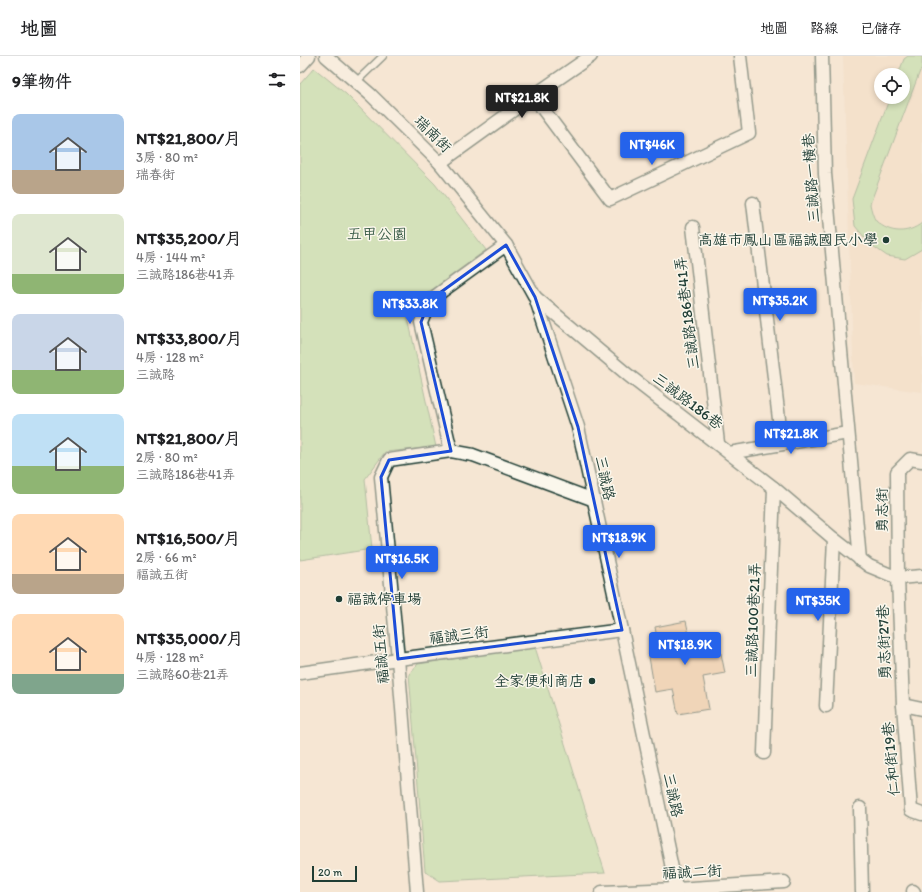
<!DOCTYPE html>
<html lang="zh-TW">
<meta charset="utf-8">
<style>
body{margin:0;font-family:Itim,"LXGW WenKai TC",sans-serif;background:#f2f2f2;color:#202124;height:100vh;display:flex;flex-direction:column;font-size:15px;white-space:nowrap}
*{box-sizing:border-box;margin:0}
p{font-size:13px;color:#757577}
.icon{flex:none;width:22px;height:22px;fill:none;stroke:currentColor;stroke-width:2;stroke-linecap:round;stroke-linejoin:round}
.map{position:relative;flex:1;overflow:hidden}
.drawer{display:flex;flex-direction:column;background:#fff;width:300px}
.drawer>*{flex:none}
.buttons{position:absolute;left:574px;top:12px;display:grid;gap:8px}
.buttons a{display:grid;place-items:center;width:36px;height:36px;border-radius:50%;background:#fff;box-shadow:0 2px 6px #0003;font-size:20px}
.scale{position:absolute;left:12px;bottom:10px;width:45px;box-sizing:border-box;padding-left:4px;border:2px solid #1f3d34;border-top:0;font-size:11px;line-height:14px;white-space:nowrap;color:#1f3d34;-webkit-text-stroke:3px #fbf7ec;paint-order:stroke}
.price{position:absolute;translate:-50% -34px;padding:0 9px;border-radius:4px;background:#2563eb;color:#fff;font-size:13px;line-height:26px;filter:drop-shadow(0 1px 2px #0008)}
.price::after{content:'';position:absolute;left:50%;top:24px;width:12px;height:9px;margin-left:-6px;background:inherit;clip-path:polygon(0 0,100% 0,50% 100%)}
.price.active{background:#222;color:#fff}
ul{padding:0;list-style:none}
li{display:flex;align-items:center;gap:12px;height:100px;padding:0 12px}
li span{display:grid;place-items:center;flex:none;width:112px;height:80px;border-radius:8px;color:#555}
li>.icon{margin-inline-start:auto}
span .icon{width:48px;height:48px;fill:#fffc;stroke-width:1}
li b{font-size:17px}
h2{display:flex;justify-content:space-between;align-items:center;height:48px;padding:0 12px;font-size:17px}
header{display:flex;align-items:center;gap:24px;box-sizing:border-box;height:56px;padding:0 20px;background:#fff;border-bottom:1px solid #e0e0e0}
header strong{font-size:19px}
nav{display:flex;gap:22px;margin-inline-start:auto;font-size:14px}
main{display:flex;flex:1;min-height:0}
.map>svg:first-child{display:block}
</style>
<header>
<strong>地圖</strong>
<nav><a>地圖</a><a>路線</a><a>已儲存</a></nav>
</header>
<main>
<section class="drawer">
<h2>9筆物件<svg class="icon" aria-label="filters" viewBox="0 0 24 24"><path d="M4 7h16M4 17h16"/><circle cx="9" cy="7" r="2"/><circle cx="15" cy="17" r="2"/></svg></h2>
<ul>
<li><span style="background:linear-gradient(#a9c7e8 70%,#b9a48a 0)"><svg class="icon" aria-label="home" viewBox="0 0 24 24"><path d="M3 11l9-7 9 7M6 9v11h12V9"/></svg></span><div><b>NT$21,800/月</b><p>3房 · 80 m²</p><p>瑞春街</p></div></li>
<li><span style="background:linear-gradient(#dfe7d0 75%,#8fb573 0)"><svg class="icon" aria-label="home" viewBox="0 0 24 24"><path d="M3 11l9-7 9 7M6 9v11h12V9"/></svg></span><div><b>NT$35,200/月</b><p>4房 · 144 m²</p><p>三誠路186巷41弄</p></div></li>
<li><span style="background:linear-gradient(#c9d6e8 70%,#8fb573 0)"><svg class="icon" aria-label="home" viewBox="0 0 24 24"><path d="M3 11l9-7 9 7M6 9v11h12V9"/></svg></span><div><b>NT$33,800/月</b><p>4房 · 128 m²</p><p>三誠路</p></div></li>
<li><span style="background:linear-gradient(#bfe0f5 65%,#8fb573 0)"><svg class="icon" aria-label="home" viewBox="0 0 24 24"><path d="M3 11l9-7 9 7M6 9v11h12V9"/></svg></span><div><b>NT$21,800/月</b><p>2房 · 80 m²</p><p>三誠路186巷41弄</p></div></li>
<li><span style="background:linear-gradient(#ffd9b3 75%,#b9a48a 0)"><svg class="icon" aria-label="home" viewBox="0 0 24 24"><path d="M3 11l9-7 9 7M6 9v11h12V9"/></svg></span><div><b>NT$16,500/月</b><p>2房 · 66 m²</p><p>福誠五街</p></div></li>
<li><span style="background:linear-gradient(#ffd9b3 75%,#7fa58c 0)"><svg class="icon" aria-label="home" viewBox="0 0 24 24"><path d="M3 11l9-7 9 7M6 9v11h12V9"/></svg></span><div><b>NT$35,000/月</b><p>4房 · 128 m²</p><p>三誠路60巷21弄</p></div></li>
</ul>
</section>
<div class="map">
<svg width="622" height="836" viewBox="0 0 622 836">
<rect width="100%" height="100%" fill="#f5e6d3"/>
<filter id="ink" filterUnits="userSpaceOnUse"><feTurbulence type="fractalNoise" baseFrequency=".025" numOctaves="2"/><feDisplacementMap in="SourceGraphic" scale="8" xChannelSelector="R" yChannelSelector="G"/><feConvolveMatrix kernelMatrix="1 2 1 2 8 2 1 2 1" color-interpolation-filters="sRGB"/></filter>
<g filter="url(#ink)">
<path fill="#f1dbc1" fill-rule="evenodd" d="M 543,0 L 622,0 L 622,336 L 554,327 ZM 581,19 L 603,19 L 603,41 L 581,41 Z"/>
<g fill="#abdb9b" stroke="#658c68">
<path d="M 608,0 L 622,0 L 622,14 L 620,15 L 570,148 C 571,153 573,161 576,165 C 590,178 608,178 622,167 L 622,193 L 605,203 L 587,200 L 570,188 L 555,170 L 552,143 L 590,41 L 603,41 L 603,19 L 598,19 L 604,3 Z"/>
<polygon points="14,12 46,38 135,128 186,194 114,247 108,262 136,391 85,396 65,423 72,493 0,504 0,28"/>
<polygon points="235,591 305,817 140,825 125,815 109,618 118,608"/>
</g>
<polygon fill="#e8c098" stroke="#1f3d34" points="386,565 391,588 418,583 425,617 403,621 409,653 378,658 373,633 355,636 349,601 360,599 355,571"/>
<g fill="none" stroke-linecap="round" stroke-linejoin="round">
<defs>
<polyline id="lane" points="56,26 83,0"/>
<g id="street">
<polyline points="26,0 71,39 140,107 206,189 235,241 278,371 322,574 377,836"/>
<polyline points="522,0 525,118 560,504"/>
<polyline points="0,10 9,0"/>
<polyline points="233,40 310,143 449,77 440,0"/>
<polyline points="140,107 233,40 291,0"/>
<polyline points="453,147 482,388"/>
<polyline points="393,171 418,387"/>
<polyline points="235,241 328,319 474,432 534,483 569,510 598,522 622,520"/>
<polyline points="151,395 121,266 130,244 206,189"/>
<polyline points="429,397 548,377"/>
<polyline points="622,405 610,403 597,416 598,522 603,649 611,754 622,758"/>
<polyline points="0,617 98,603 322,574"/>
<polyline points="603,649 622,653"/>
<polyline points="526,650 534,483"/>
<polyline points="464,697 474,432"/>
<polyline points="560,752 562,836"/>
<polyline points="613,835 614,836"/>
<polyline points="117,836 98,603 81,421 89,404 151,395 173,399 294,444"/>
<polyline points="302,836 376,833 484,826"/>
</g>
</defs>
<use href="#lane" stroke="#1f3d34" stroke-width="9"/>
<use href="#street" stroke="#1f3d34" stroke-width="15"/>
<use href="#lane" stroke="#fbf7ec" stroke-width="6"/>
<use href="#street" stroke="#fbf7ec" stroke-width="12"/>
</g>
</g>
<path d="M0 0H622V836H0ZM 206,189 L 235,241 L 278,371 L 322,574 L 98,603 L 81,421 L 89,404 L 151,395 L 121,266 L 130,244 Z" fill="#f5e6d3" fill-opacity=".55" fill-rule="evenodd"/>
<path fill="none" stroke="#1d4ed8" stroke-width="3" stroke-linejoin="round" d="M 206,189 L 235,241 L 278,371 L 322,574 L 98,603 L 81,421 L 89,404 L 151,395 L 121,266 L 130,244 Z"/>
<g fill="#1f3d34" stroke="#fbf7ec" stroke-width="1.5">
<circle cx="586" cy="184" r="4"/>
<circle cx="39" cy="543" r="4"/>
<circle cx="292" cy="625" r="4"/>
</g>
<g text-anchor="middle" stroke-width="3" stroke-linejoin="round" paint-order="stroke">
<g font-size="15" fill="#1f3d34" stroke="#fbf7ec">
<text transform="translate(133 78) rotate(45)" y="5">瑞南街</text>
<text transform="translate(511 122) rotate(-94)" y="5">三誠路一橫巷</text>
<text transform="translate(387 257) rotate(-97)" y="5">三誠路186巷41弄</text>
<text transform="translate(388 345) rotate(37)" y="5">三誠路186巷</text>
<text transform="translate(305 422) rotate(78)" y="5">三誠路</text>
<text transform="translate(582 454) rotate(-90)" y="5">勇志街</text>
<text transform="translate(453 564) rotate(-88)" y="5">三誠路100巷21弄</text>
<text transform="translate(159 579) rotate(-7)" y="5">福誠三街</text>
<text transform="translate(584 586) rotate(-92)" y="5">勇志街27巷</text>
<text transform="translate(81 598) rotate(-95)" y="5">福誠五街</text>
<text transform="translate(591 703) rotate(-95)" y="5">仁和街19巷</text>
<text transform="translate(373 739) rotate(78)" y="5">三誠路</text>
<text transform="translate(392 816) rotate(-3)" y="5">福誠二街</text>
</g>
<g font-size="15" fill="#3b5d49" stroke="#fbf7ec">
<text x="77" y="183">五甲公園</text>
</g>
<g font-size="15" fill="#1f3d34" stroke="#fbf7ec" text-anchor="end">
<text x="578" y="189">高雄市鳳山區福誠國民小學</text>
<text x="47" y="548" text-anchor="start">福誠停車場</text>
<text x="284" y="630">全家便利商店</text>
</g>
</g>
</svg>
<div class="buttons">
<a><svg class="icon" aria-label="locate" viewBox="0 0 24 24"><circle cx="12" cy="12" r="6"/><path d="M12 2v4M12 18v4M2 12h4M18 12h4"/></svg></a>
</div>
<div class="scale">20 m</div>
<b class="price active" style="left:222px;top:63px">NT$21.8K</b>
<b class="price" style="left:352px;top:110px">NT$46K</b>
<b class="price" style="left:480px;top:266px">NT$35.2K</b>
<b class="price" style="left:110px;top:269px">NT$33.8K</b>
<b class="price" style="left:491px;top:399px">NT$21.8K</b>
<b class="price" style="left:319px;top:503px">NT$18.9K</b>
<b class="price" style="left:102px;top:524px">NT$16.5K</b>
<b class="price" style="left:518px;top:566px">NT$35K</b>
<b class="price" style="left:385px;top:610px">NT$18.9K</b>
</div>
</main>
